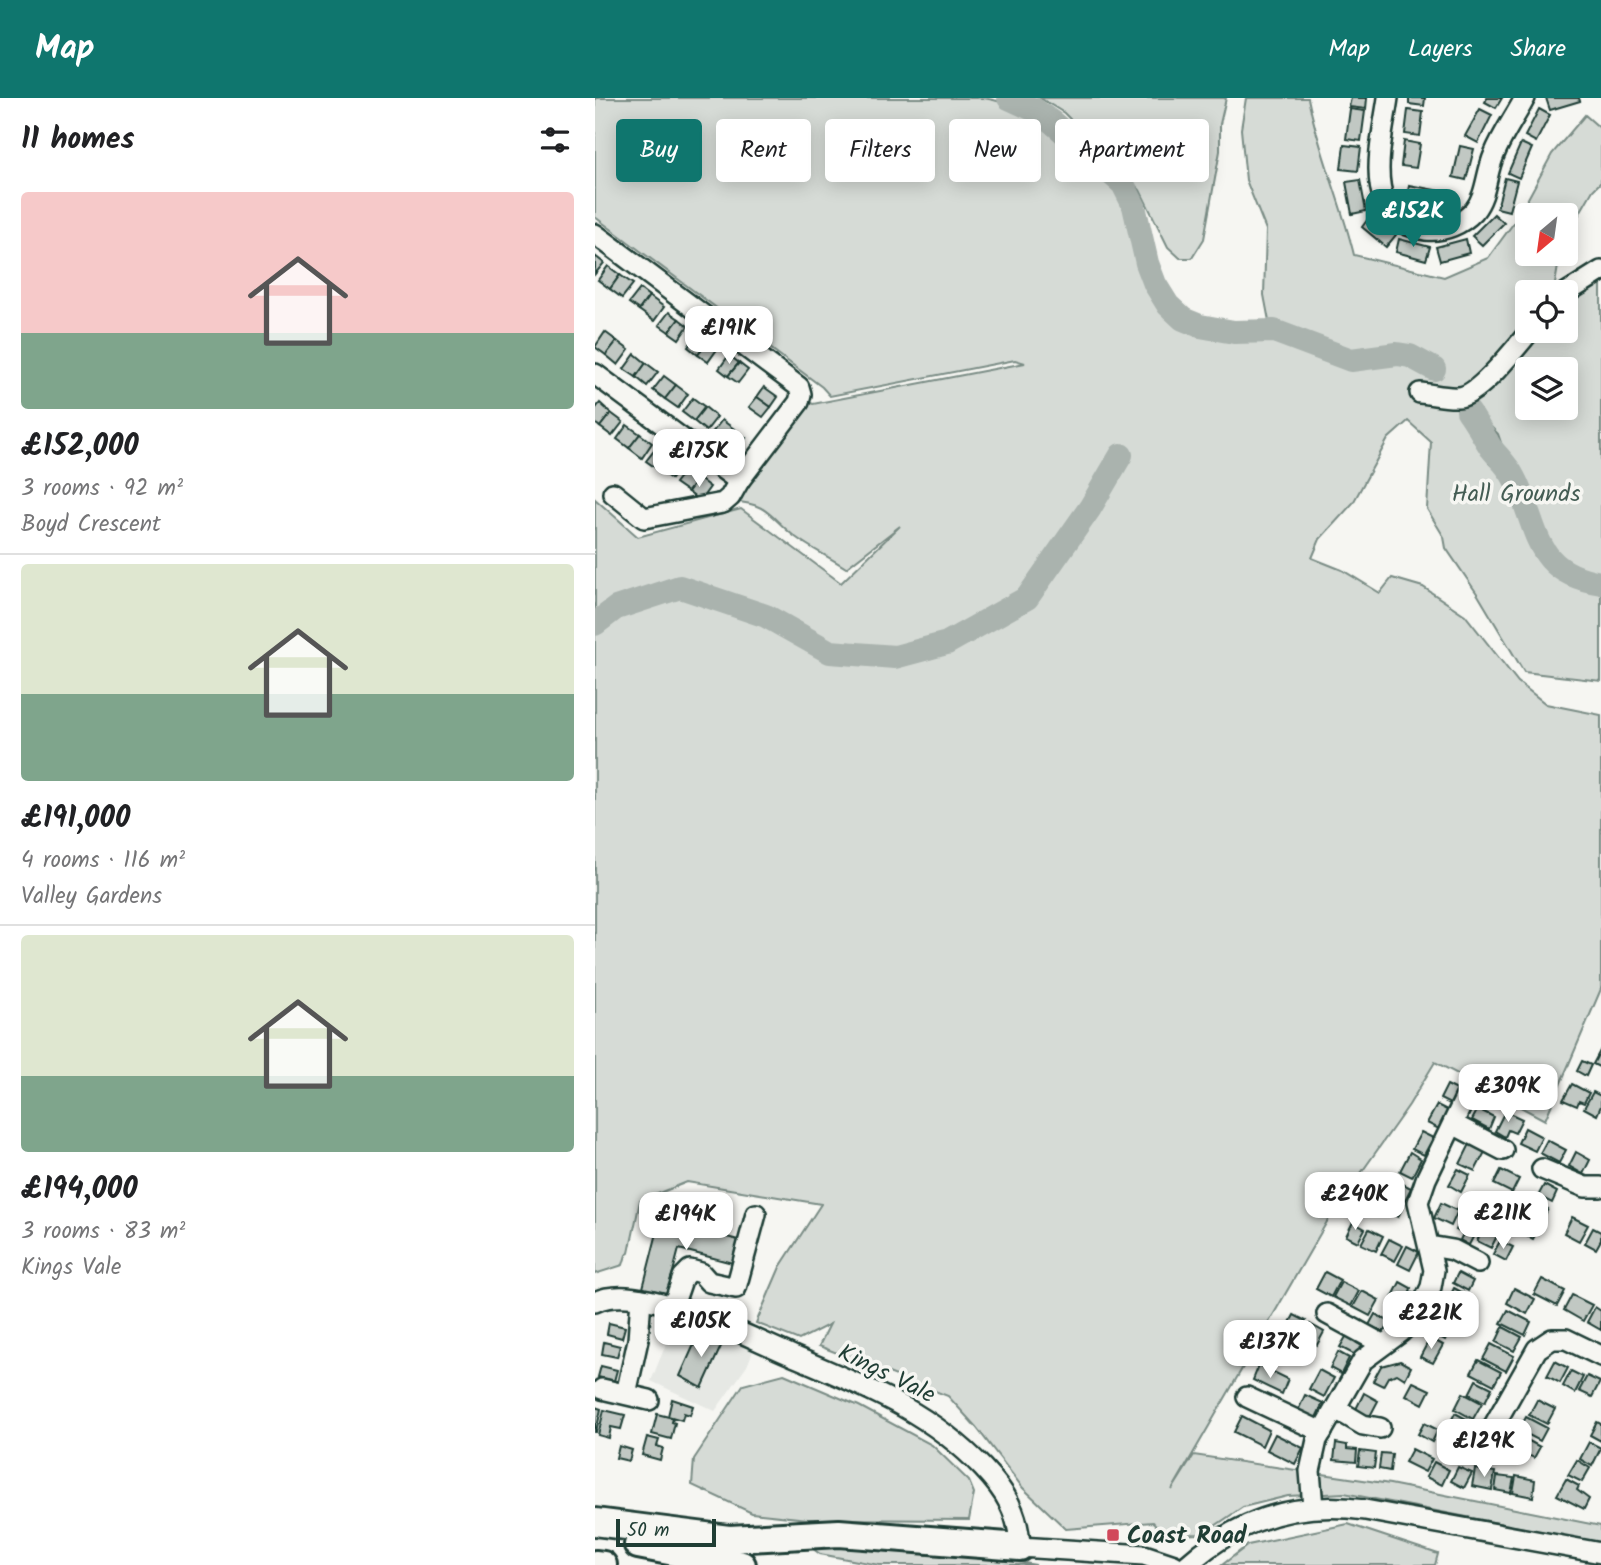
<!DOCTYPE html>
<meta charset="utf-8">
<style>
body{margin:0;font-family:Kalam,sans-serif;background:#f2f2f2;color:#202124;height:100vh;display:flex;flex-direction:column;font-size:26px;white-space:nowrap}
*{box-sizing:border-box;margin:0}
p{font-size:23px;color:#757577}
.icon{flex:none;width:38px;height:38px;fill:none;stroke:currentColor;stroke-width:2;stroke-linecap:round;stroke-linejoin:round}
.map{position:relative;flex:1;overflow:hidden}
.sheet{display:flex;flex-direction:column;background:#fff;width:595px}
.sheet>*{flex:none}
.hud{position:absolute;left:21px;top:21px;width:665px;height:63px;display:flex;gap:14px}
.needle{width:46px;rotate:209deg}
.fabs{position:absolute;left:920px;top:105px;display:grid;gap:14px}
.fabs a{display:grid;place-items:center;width:63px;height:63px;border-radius:7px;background:#fff;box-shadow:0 4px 18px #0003;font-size:35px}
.scale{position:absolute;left:21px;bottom:18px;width:100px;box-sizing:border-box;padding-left:7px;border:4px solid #1f3d34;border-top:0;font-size:19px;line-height:24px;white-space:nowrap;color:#1f3d34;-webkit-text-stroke:5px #f6f6f2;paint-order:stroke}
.price{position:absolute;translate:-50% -60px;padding:0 16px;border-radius:14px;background:#fff;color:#222;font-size:23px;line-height:46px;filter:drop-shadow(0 2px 4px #0008)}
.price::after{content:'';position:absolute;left:50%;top:42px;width:21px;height:16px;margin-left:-10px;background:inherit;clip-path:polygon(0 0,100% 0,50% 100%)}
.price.selected{background:#0f766e;color:#fff}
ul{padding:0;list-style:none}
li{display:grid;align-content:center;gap:14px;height:371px;padding:0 21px}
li+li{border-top:2px solid #e0e0e0}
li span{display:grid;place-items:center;height:217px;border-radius:7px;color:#555}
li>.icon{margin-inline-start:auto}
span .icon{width:126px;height:126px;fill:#fffc;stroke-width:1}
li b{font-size:30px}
h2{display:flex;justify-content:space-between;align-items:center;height:84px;padding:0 21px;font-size:30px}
.pill{padding:0 24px;border-radius:7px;background:#fff;box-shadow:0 4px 18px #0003;font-size:24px;line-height:63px}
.pill.selected{background:#0f766e;color:#fff}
header{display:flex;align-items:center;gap:42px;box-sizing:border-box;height:98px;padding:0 35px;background:#0f766e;color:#fff}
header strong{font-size:33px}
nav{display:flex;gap:38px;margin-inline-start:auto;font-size:24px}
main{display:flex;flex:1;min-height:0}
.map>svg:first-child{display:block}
</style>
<header>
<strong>Map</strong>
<nav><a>Map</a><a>Layers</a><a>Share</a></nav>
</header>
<main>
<section class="sheet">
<h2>11 homes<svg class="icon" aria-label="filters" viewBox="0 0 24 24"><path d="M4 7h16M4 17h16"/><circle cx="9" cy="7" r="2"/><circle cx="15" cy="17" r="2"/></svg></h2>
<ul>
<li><span style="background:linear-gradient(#f6c9c9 65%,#7fa58c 0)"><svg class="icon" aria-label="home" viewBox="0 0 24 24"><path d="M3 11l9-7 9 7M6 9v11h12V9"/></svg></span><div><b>£152,000</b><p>3 rooms · 92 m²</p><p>Boyd Crescent</p></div></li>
<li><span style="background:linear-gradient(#dfe7d0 60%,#7fa58c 0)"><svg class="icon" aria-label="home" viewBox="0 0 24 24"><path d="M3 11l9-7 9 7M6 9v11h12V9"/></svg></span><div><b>£191,000</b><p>4 rooms · 116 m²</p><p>Valley Gardens</p></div></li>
<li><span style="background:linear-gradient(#dfe7d0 65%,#7fa58c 0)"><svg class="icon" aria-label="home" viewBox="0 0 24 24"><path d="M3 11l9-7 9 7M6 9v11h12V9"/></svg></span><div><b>£194,000</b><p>3 rooms · 83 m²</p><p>Kings Vale</p></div></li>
</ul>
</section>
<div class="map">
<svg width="1006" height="1467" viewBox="0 0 1006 1467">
<rect width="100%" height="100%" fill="#f6f6f2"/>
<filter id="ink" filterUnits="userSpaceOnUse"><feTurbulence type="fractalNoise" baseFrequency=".0143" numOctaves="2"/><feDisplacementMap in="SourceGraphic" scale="14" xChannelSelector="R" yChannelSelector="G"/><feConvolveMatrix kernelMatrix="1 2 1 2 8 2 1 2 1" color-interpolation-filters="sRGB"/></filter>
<g filter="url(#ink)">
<polygon fill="#e6e8e4" points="86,1217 160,1248 152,1268 120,1313 56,1283 80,1224"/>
<g fill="#d6dbd6" stroke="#7a8c85" stroke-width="2" fill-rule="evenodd">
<path d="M 0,0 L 389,0 C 406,3 424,9 439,18 C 453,27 463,39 475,50 C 493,66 519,78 530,100 C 550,141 538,196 584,225 C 609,242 648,240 678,244 L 669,197 L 671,132 L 651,82 L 646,31 L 651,0 L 713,0 C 724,55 746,103 759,157 L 849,179 L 893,160 L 923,119 L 957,56 L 990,17 L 1006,31 L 1006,84 L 998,92 L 971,139 L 971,117 L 933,117 L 933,156 L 965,156 L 959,192 L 1006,183 L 1006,583 L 929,574 L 883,497 L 851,450 L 849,439 L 832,411 L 836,344 L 813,323 L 793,341 L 758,405 L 725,441 L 717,460 L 747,472 L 785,495 L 797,480 L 828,489 L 870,517 L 923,584 L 951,606 L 1006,617 L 1006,891 L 950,1022 L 840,964 L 814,1007 L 733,1122 L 577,1392 L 599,1357 L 795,1386 L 1006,1428 L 1006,1445 L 749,1395 L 693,1398 L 648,1409 L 608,1436 L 570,1437 L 558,1424 L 471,1431 L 428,1390 L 381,1329 L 353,1298 L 224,1248 L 235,1226 L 204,1242 L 161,1225 L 185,1169 L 226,1106 L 92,1084 L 45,1103 L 34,1155 L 31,1157 L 28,1167 L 0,1176 L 0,401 L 43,439 L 146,411 L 246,485 L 305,428 L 251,470 C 234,459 215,450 199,438 C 176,420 172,404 138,404 L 212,303 L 218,306 L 430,265 L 420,262 L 235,298 L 227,289 L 0,119 ZM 933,194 L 971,194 L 971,233 L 933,233 ZM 933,271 L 971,271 L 971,310 L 933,310 Z"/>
<polygon points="445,0 631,0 625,26 625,53 609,141 597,160 585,160 573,149 545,92 469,15"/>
<polygon points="189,1276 264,1308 337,1347 374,1383 379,1395 374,1422 213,1421 157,1415 97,1387 99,1361 148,1287"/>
<polygon points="753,1426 843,1456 840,1467 627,1467 653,1447"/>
<polygon points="213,1447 230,1447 376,1456 441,1467 284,1467 225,1456"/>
</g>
<polygon fill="#aab3ae" stroke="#72847d" stroke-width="2" points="878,310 903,336 915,371 906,370 902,366 899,370 894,365 894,359 890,358 869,316"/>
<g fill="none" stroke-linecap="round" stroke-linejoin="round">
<g stroke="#aab3ae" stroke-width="24">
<polyline points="414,0 440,12 457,24 528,86 539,108 552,165 560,186 573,207 588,221 605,228 639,234 679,233 756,262 802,256 815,258 839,271"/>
<path d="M 873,313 C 882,325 888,338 896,350 C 904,360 913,368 919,380 C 945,430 936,474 1006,485"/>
<polyline points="0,526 21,510 85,489 171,518 235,554 300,559 352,545 432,500 495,410 526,357"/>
</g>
</g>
<g fill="#c1c8c3" stroke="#1f3d34" stroke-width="2">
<polygon points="756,0 772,0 771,11 754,9"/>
<polygon points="814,0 830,0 829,8 814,6"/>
<polygon points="892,0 907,0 901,10 890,4"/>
<polygon points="951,0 984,0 985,3 955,12"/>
<polygon points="755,11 770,13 766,43 751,41"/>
<polygon points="885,11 897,17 883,45 870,38"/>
<polygon points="944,11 955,17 941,44 930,38"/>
<polygon points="813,12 828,14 825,38 810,36"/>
<polygon points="809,43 825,46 821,70 806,68"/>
<polygon points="926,45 937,50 924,80 913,75"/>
<polygon points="749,47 766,49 763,73 746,71"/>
<polygon points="865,48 879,51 871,82 858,79"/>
<polygon points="910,80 922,83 914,113 902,110"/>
<polygon points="765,82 771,113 757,116 751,84"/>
<polygon points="814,87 861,96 859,108 812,100"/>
<polygon points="899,116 909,125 887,147 877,138"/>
<polygon points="776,117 801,137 791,149 767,129"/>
<polygon points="804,141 835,149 831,162 801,154"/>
<polygon points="871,141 874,155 845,163 841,149"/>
<polygon points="0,158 9,165 0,176"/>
<polygon points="13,168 25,177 15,191 3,182"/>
<polygon points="25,177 38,186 27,200 15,191"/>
<polygon points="45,191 54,198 44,212 34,205"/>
<polygon points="54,198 69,209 59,223 44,212"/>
<polygon points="74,214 84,221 74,234 64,227"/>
<polygon points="84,221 93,228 84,241 74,234"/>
<polygon points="10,234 22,243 11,257 0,249"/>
<polygon points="103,235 113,243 103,257 93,249"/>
<polygon points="22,243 34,252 23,267 11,257"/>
<polygon points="113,243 123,250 113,264 103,257"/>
<polygon points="40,256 51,265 41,279 29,271"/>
<polygon points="134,257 144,265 133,278 124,271"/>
<polygon points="51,265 63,274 52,288 41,279"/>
<polygon points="144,265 153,272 143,285 133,278"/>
<polygon points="69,278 81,287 70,301 58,292"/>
<polygon points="81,287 93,296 83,310 70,301"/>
<polygon points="169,289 183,299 176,309 162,299"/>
<polygon points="162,299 176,309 168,319 154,309"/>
<polygon points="98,300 110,309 99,323 87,314"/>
<polygon points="5,305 16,315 5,329 0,325 0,311"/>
<polygon points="110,309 122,319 111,333 99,323"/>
<polygon points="16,315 28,324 17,338 5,329"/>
<polygon points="127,322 139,331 128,345 116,336"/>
<polygon points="32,327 45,336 34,350 22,341"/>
<polygon points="139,331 151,340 140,355 128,345"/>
<polygon points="45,336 57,345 47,360 34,350"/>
<polygon points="62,349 74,358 64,372 51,363"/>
<polygon points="74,358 86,368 76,381 64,372"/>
<polygon points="91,371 103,380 93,394 80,385"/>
<polygon points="103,380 115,389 105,403 93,394"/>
<polygon points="1006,951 1006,970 998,966"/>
<polygon points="987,963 996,967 991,978 982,973"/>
<polygon points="977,986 994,995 989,1005 984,1003 982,1008 968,1002"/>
<polygon points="852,987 864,993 857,1007 845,1001"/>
<polygon points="998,994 1006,998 1006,1008 1002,1017 989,1010"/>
<polygon points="842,1007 856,1014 846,1032 832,1025"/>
<polygon points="883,1011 899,1019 894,1031 877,1022"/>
<polygon points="910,1013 927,1021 920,1035 913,1032 910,1039 900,1033"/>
<polygon points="930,1030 947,1039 940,1053 923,1045"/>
<polygon points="826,1034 838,1040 829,1057 817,1051"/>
<polygon points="952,1042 971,1052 964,1065 945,1055"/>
<polygon points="875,1046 890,1054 880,1073 865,1066"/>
<polygon points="815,1054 826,1061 817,1079 805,1073"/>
<polygon points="981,1054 995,1062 988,1076 974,1068"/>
<polygon points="863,1071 875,1077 866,1094 854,1087"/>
<polygon points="906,1072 924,1081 917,1095 899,1086"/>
<polygon points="800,1082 816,1090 810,1102 794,1094"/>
<polygon points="949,1087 962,1094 957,1105 943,1098"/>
<polygon points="793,1098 809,1106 803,1119 786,1110"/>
<polygon points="846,1105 863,1113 856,1128 839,1120"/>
<polygon points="940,1105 953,1111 947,1122 934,1116"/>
<polygon points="868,1117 885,1126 874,1147 865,1142 868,1136 861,1132"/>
<polygon points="977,1119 993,1127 984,1143 969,1135"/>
<polygon points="934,1120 946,1126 938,1141 926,1135"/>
<polygon points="758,1124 770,1131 763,1144 751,1138"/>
<polygon points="78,1125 151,1144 145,1167 84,1151 72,1197 48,1190 63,1131"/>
<polygon points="889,1129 903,1136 896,1150 882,1143"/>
<polygon points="998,1130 1006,1134 1006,1142 1001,1151 990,1145"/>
<polygon points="774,1131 788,1138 781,1153 766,1146"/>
<polygon points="794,1141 808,1148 800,1163 786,1156"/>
<polygon points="905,1143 918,1149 911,1163 898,1156"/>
<polygon points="812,1148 824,1154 815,1172 803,1166"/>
<polygon points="730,1174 745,1182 736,1199 721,1191"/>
<polygon points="863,1175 878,1183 873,1193 858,1185"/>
<polygon points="947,1181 970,1193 962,1208 939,1196"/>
<polygon points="746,1184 764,1193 756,1208 738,1199"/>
<polygon points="805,1184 816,1190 815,1194 822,1197 816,1209 797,1200"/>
<polygon points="859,1190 870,1196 861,1214 850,1208"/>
<polygon points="919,1190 940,1201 932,1216 912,1205"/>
<polygon points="767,1193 784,1202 775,1218 758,1209"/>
<polygon points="977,1197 997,1207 988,1223 969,1212"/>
<polygon points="1000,1209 1006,1213 1006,1232 992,1224"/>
<polygon points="913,1212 936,1224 930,1237 906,1225"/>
<polygon points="865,1215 874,1220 870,1229 860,1224"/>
<polygon points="780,1216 797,1225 791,1236 774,1227"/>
<polygon points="699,1217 711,1223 703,1239 691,1232"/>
<polygon points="846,1218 859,1225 850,1242 837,1235"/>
<polygon points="14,1225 30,1229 27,1240 12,1236"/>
<polygon points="715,1226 729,1234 722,1247 708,1240"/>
<polygon points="908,1229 927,1239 919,1253 901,1244"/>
<polygon points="105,1233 128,1244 107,1290 85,1278"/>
<polygon points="752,1237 764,1243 762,1245 767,1248 762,1258 745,1249"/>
<polygon points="835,1240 848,1247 838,1265 825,1259"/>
<polygon points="9,1244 25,1248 22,1259 7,1256"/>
<polygon points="896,1246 919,1258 911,1273 888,1261"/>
<polygon points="743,1254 754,1260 746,1276 735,1270"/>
<polygon points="883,1262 906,1274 899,1287 876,1275"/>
<polygon points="805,1263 816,1269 810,1281 802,1276 793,1279 788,1288 778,1283 786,1268"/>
<polygon points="960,1263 973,1270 965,1285 952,1278"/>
<polygon points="664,1267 693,1281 687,1296 658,1282"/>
<polygon points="6,1268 22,1272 19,1283 3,1279"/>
<polygon points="724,1272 739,1280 729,1299 714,1291"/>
<polygon points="976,1273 988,1279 980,1295 968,1288"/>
<polygon points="992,1278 1005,1284 997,1299 984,1293"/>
<polygon points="881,1282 897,1290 890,1304 874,1296"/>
<polygon points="818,1284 835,1292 828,1306 811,1297"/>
<polygon points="769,1295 783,1303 774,1320 760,1313"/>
<polygon points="868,1295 887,1305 878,1321 860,1311"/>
<polygon points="710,1297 728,1305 719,1324 701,1317"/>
<polygon points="77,1301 98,1308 95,1317 89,1315 87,1322 73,1318"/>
<polygon points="942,1302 960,1311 952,1326 934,1317"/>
<polygon points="0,1309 6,1311 1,1334 0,1334"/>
<polygon points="9,1312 30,1317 26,1331 16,1329 14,1340 3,1337"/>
<polygon points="860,1315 875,1323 867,1338 852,1331"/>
<polygon points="62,1316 78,1320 77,1324 80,1325 76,1341 57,1336"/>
<polygon points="647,1318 674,1332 667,1348 639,1334"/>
<polygon points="931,1319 952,1330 945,1343 924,1332"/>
<polygon points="1002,1324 1006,1326 1006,1343 995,1337"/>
<polygon points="829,1325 843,1332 837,1344 823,1336"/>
<polygon points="680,1336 708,1350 700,1366 672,1352"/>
<polygon points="925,1338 945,1349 939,1360 919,1350"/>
<polygon points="52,1339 64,1342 62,1348 68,1350 65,1362 47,1357"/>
<polygon points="994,1344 1006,1350 997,1368 985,1361"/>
<polygon points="741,1345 752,1347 752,1351 762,1352 761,1364 739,1362"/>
<polygon points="24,1348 37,1352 34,1363 21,1360"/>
<polygon points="817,1351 837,1361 830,1374 810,1364"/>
<polygon points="765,1353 781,1355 779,1370 763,1368"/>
<polygon points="786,1355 797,1356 795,1373 784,1371"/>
<polygon points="982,1362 995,1370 987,1384 973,1377"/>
<polygon points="839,1364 854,1372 847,1387 831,1379"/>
<polygon points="863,1369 877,1375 869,1390 856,1383"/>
<polygon points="880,1371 900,1374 897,1392 877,1388"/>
<polygon points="902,1378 919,1380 916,1395 900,1392"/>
<polygon points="921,1378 940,1382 938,1399 918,1395"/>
<polygon points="971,1381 984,1388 982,1392 994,1401 989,1411 962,1397"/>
</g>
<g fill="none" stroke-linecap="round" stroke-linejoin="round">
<defs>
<g id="minor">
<path d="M 793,0 C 787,44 763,123 831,132 C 849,134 867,126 879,113 C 892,97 891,75 899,57 C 907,37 920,19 930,0"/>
<polyline points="0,136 204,289 206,296 204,304 144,383 0,276"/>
<polyline points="971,195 1006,173"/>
<path d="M 825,295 C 837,296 851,300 863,299 C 883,299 922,248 935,233"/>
<polyline points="18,395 49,420 128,405 135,399 144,383"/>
<polyline points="858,1026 908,1052"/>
<polyline points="947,1071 990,1089 1006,1089"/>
<polyline points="834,1148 858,1152 883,1165"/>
<path d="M 0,1204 C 22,1193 56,1202 78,1208 C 119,1221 157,1240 196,1257 C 268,1288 333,1312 388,1370 C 410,1393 424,1415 425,1449 L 549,1457 L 579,1467"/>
<polyline points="78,1208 88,1179 95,1172 106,1175 114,1184 141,1190 161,1116"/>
<polyline points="732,1216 787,1246"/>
<polyline points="7,1291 54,1302"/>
<polyline points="31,1296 43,1242 46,1201"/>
<polyline points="652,1299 727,1334"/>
<polyline points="741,1311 768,1327 785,1330"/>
<polyline points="893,1338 910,1356"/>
<polyline points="878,1351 893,1338 942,1251 957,1241 971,1241 1006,1258"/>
<polyline points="718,1409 715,1373 722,1342 768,1262 806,1234 821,1219 836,1189 839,1172 823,1104 831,1081 870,1000"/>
<path d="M 592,1467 C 643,1421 702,1402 770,1412 L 1006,1455"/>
</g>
<g id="highway">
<polyline points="0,1424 134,1441 244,1435 425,1449"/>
<polyline points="43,1447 147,1467"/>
<polyline points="0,1466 8,1467"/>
</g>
</defs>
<use href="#minor" stroke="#1f3d34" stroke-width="24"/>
<use href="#highway" stroke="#1f3d34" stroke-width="32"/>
<use href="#minor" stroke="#f6f6f2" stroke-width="19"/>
<use href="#highway" stroke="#f6f6f2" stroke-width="26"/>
</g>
</g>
<rect fill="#d1495b" stroke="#f6f6f2" stroke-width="2.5" x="511" y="1430" width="14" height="14" rx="3.5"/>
<g text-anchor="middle" stroke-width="7" stroke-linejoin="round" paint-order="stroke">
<g font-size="24" fill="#445d54" stroke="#f6f6f2">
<text x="921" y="403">Hall Grounds</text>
</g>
<g font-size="24" fill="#1f3d34" stroke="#f6f6f2">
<text transform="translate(292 1275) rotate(26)" y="8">Kings Vale</text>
</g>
<g font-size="24" font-weight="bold" fill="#1f3d34" stroke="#f6f6f2" text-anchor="start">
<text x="532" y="1445">Coast Road</text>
</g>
</g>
</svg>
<div class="fabs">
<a><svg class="needle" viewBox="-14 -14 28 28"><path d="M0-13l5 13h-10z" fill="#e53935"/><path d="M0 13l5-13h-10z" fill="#757577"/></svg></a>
<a><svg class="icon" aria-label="locate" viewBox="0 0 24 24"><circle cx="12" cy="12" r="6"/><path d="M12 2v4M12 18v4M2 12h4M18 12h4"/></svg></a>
<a><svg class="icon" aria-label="layers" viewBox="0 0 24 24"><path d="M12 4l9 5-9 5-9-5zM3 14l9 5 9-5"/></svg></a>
</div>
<div class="scale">50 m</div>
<b class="price selected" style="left:818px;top:151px">£152K</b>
<b class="price" style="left:134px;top:268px">£191K</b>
<b class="price" style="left:104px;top:391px">£175K</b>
<b class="price" style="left:913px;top:1026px">£309K</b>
<b class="price" style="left:760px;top:1134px">£240K</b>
<b class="price" style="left:908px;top:1153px">£211K</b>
<b class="price" style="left:91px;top:1154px">£194K</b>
<b class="price" style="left:836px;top:1253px">£221K</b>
<b class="price" style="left:106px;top:1261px">£105K</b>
<b class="price" style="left:675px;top:1282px">£137K</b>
<b class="price" style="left:889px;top:1381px">£129K</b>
<div class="hud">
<a class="pill selected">Buy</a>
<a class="pill">Rent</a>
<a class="pill">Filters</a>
<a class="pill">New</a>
<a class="pill">Apartment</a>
</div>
</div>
</main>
